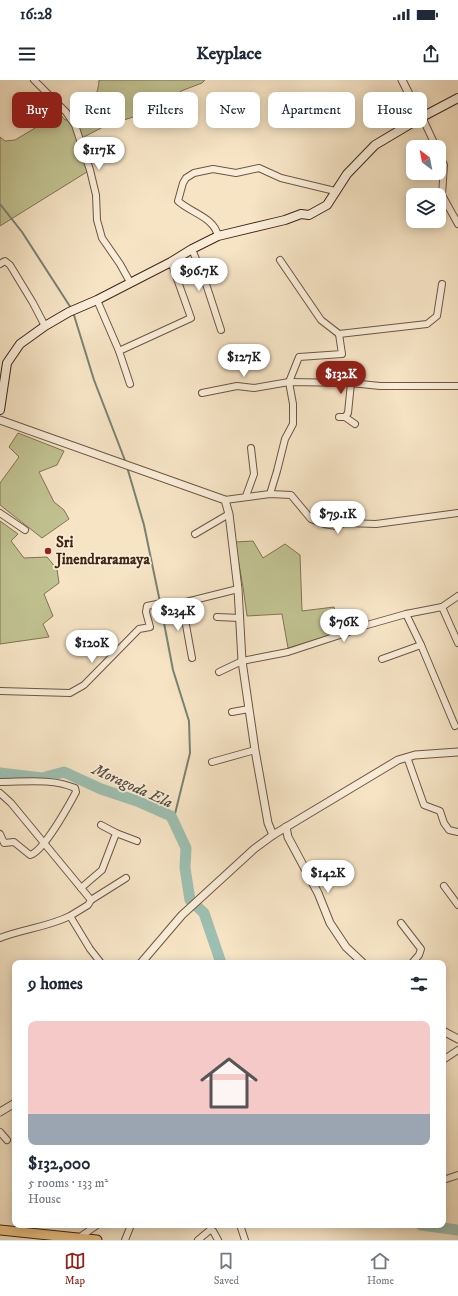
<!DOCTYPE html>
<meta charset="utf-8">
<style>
body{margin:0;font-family:"IM FELL DW Pica",serif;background:#f2f2f3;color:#1f2937;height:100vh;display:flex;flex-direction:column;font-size:15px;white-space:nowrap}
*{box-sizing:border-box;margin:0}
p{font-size:13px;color:#747a83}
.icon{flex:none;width:22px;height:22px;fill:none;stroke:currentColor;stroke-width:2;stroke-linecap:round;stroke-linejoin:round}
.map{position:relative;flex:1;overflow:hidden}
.panel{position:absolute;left:12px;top:880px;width:434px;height:268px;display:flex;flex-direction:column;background:#fff;border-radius:8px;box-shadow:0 2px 10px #0003}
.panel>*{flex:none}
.banner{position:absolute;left:12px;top:12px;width:434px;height:36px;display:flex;gap:8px}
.needle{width:26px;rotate:328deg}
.fabs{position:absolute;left:406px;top:60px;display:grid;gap:8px}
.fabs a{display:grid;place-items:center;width:40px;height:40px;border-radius:8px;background:#fff;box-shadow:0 2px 10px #0003;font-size:20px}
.price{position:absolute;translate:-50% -34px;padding:0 9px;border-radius:14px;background:#fff;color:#222;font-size:13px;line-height:26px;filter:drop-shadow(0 1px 2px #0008)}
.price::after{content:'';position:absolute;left:50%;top:24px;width:12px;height:9px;margin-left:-6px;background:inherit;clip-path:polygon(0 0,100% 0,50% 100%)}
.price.selected{background:#8f2418;color:#fff}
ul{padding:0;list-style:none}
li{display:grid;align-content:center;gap:8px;height:212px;padding:0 16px}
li+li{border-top:1px solid #e0e1e3}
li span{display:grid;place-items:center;height:124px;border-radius:8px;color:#555}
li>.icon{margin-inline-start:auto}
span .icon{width:72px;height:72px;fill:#fffc;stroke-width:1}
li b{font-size:17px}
h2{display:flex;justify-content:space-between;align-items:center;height:48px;padding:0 16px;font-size:17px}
.chip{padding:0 14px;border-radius:8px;background:#fff;box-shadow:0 2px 10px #0003;font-size:14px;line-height:36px}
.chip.selected{background:#8f2418;color:#fff}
.status{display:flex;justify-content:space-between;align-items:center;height:28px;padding:0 20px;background:#fff;direction:ltr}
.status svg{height:11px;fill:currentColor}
header{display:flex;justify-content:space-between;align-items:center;height:52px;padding:0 16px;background:#fff;font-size:18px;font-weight:700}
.dock{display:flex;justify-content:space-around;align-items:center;height:56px;border-top:1px solid #e0e1e3;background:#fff;font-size:11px;color:#747a83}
.dock a{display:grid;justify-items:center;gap:2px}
.dock .selected{color:#8f2418}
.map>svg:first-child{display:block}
</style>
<div class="status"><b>16:28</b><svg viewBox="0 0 49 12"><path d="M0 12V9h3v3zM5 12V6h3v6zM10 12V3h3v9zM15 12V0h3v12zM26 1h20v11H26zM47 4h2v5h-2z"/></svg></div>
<header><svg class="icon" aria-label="menu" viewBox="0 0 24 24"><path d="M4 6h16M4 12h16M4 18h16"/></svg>Keyplace<svg class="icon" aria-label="share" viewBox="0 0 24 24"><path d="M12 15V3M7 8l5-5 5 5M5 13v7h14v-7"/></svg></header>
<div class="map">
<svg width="458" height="1160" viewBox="0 0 458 1160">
<rect width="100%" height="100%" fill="#f6e4c5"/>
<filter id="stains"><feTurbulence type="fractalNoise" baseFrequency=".005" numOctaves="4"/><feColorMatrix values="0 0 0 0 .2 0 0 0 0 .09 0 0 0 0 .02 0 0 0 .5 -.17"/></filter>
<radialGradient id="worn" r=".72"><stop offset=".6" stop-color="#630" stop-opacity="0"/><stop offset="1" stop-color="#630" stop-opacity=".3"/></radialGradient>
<g fill="#c1c291" stroke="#807454">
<path d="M 99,0 L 205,0 L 202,3 L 181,11 L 175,20 L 158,29 L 105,46 L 80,59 L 90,90 L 0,146 L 0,57 L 5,61 L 15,60 L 57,35 L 61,35 L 65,40 C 83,38 88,37 94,19 C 97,13 99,6 99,0 Z"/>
<polygon points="18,353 64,371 57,385 39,392 54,422 64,430 69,439 42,458 0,425 0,403 19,377 9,367"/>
<polygon points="0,441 18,454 11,461 24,478 47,477 57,489 59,503 44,514 53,536 43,544 49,557 0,564"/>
<polygon points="253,461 263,478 285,464 300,475 302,531 334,527 341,552 288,568 282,534 247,536 243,507 235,462"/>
</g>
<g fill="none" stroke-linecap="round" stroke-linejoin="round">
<g stroke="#788273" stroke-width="2">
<polyline points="0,124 22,152 71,228"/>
<polyline points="73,232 94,300 126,383"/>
<polyline points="127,387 144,445 160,522 173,590 189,641 190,673 173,742"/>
</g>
<g stroke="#9dbfb1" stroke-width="11">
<polyline points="0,693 42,698 64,692 101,709 137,721 171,736 186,768 185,788 190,820 204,833 221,883"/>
<polyline points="421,1145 458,1150"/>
</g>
<defs>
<g id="minor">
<polyline points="34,0 66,32 75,45 90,90 96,115 97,140 102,158 120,184 130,202"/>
<polyline points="422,37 436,67"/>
<polyline points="439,74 444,85 442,115 458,144"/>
<path d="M 218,156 C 214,137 191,133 178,121 L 183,103 L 186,98 L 194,93 L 213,89 L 236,93 L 259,88 L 281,98 L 335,111"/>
<polyline points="192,169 207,207 221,250"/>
<polyline points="280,180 321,240 339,254 427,244 437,236 442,204"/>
<polyline points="0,184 5,181 10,185 33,223 45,246"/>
<polyline points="97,220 119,271 130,304"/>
<polyline points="119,271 191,238 171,182"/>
<polyline points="202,313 237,306 254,308 289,302 351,303 380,306 458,306"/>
<polyline points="339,337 345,337 348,333 351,303"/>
<polyline points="345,337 355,344"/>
<polyline points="270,414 277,391 285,359 293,344 293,324 289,302 299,277 342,274 339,254"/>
<polyline points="246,416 254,394 251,368"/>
<polyline points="225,420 270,414 291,415 311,439 324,444 336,446 345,443 376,444 458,433"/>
<polyline points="0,433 25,450"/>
<polyline points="195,454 229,434"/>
<polyline points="182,523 192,578"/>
<polyline points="442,527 458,563"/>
<polyline points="406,534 421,565 455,646"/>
<polyline points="217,537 240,538"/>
<polyline points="382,579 421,565"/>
<polyline points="219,592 242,581 288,572 346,553 360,547 406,534 442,527 458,516"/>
<polyline points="0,611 70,613 84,605 139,549 150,547 146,532 147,526 162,523 182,523 238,509"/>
<polyline points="232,632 249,629"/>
<polyline points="407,677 424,725 440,731 444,743 449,750 458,752"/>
<polyline points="212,682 255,670"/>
<path d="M 0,702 C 25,702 51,698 75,708 L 76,712 C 69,725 43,772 30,775 L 14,762 L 4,763 L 0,754"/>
<polyline points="0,713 11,723 91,820 88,825 70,836 90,869 101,883"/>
<polyline points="116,753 137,761"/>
<polyline points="444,806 458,825"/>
<polyline points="81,808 102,790 115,756 116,753 101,745"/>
<polyline points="91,820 126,798"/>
<polyline points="401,843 421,869 419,875 412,883"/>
<path d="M 0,858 C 23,849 48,847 70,836"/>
<polyline points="443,980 458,970"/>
<polyline points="0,1052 7,1060"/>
<polyline points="443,1100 458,1095"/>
<polyline points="240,1145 245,1160"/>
<polyline points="80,1157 97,1145"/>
<polyline points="125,1160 131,1145"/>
<polyline points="198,1160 210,1150 213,1151 218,1160"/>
</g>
<g id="tertiary">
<polyline points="402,0 411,18 422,37"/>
<polyline points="0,340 225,420 229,434 238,509 242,581 255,670 268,743 273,755"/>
<polyline points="286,747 288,757 318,813 330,843 346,867 363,883"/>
<polyline points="141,883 182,835 254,769 273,755 398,680 415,675 458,672"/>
<polyline points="443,951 458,959"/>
<polyline points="0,1032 15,1023"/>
</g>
<polyline id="secondary" points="0,330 7,283 20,264 45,246 69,232 97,220 171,182 192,169 218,156 285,140 301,134 309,135 327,125 347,94 375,65 422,37 458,18"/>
<polyline id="primary" points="0,1150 97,1160"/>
</defs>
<use href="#minor" stroke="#6e5642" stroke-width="8"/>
<use href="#tertiary" stroke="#6e5642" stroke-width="9"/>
<use href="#secondary" stroke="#402616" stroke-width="10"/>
<use href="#primary" stroke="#402616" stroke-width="11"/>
<use href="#minor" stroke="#f9edd9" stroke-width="6"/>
<use href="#tertiary" stroke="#f9edd9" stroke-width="7"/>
<use href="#secondary" stroke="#f9edd9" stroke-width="8"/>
<use href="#primary" stroke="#ebc282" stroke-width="9"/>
</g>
<circle fill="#8f2418" stroke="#f9edd9" stroke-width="1.5" cx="48" cy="471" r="4"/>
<g text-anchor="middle" stroke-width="3.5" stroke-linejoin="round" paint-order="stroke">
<g font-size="15" font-weight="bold" fill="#402616" stroke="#f9edd9" text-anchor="start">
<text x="56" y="467">Sri<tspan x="56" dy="17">Jinendraramaya</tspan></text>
</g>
<g font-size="16" font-style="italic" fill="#574c3d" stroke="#f9edd9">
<text transform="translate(133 705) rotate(24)" y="6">Moragoda Ela</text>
</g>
</g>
<rect width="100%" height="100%" filter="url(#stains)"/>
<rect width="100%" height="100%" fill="url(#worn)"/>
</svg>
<div class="fabs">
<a><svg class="needle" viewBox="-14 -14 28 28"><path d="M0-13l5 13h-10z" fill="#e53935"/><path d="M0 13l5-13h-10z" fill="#747a83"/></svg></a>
<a><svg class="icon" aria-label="layers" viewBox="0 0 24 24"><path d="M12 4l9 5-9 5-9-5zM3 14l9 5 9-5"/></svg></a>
</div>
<b class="price" style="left:99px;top:91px">$117K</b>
<b class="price" style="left:199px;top:212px">$96.7K</b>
<b class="price" style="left:244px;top:298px">$127K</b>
<b class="price selected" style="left:341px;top:315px">$132K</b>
<b class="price" style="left:338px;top:455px">$79.1K</b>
<b class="price" style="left:178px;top:552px">$234K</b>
<b class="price" style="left:344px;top:563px">$76K</b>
<b class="price" style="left:92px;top:584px">$120K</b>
<b class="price" style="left:328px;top:814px">$142K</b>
<div class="banner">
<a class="chip selected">Buy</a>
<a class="chip">Rent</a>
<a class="chip">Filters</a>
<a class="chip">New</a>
<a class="chip">Apartment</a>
<a class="chip">House</a>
</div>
<section class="panel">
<h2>9 homes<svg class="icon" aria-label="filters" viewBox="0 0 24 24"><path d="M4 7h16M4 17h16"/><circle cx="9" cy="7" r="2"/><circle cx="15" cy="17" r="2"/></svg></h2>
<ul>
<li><span style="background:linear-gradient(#f6c9c9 75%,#9aa5b1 0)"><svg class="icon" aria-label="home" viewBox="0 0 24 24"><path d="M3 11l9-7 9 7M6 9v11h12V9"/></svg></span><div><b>$132,000</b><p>5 rooms · 133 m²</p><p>House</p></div></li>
</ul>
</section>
</div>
<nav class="dock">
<a class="selected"><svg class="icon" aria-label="map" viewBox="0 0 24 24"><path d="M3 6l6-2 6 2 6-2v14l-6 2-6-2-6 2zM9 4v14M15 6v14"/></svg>Map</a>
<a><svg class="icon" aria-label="saved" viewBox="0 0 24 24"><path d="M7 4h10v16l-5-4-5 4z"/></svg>Saved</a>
<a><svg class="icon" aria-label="home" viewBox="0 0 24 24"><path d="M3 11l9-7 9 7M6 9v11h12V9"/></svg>Home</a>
</nav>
